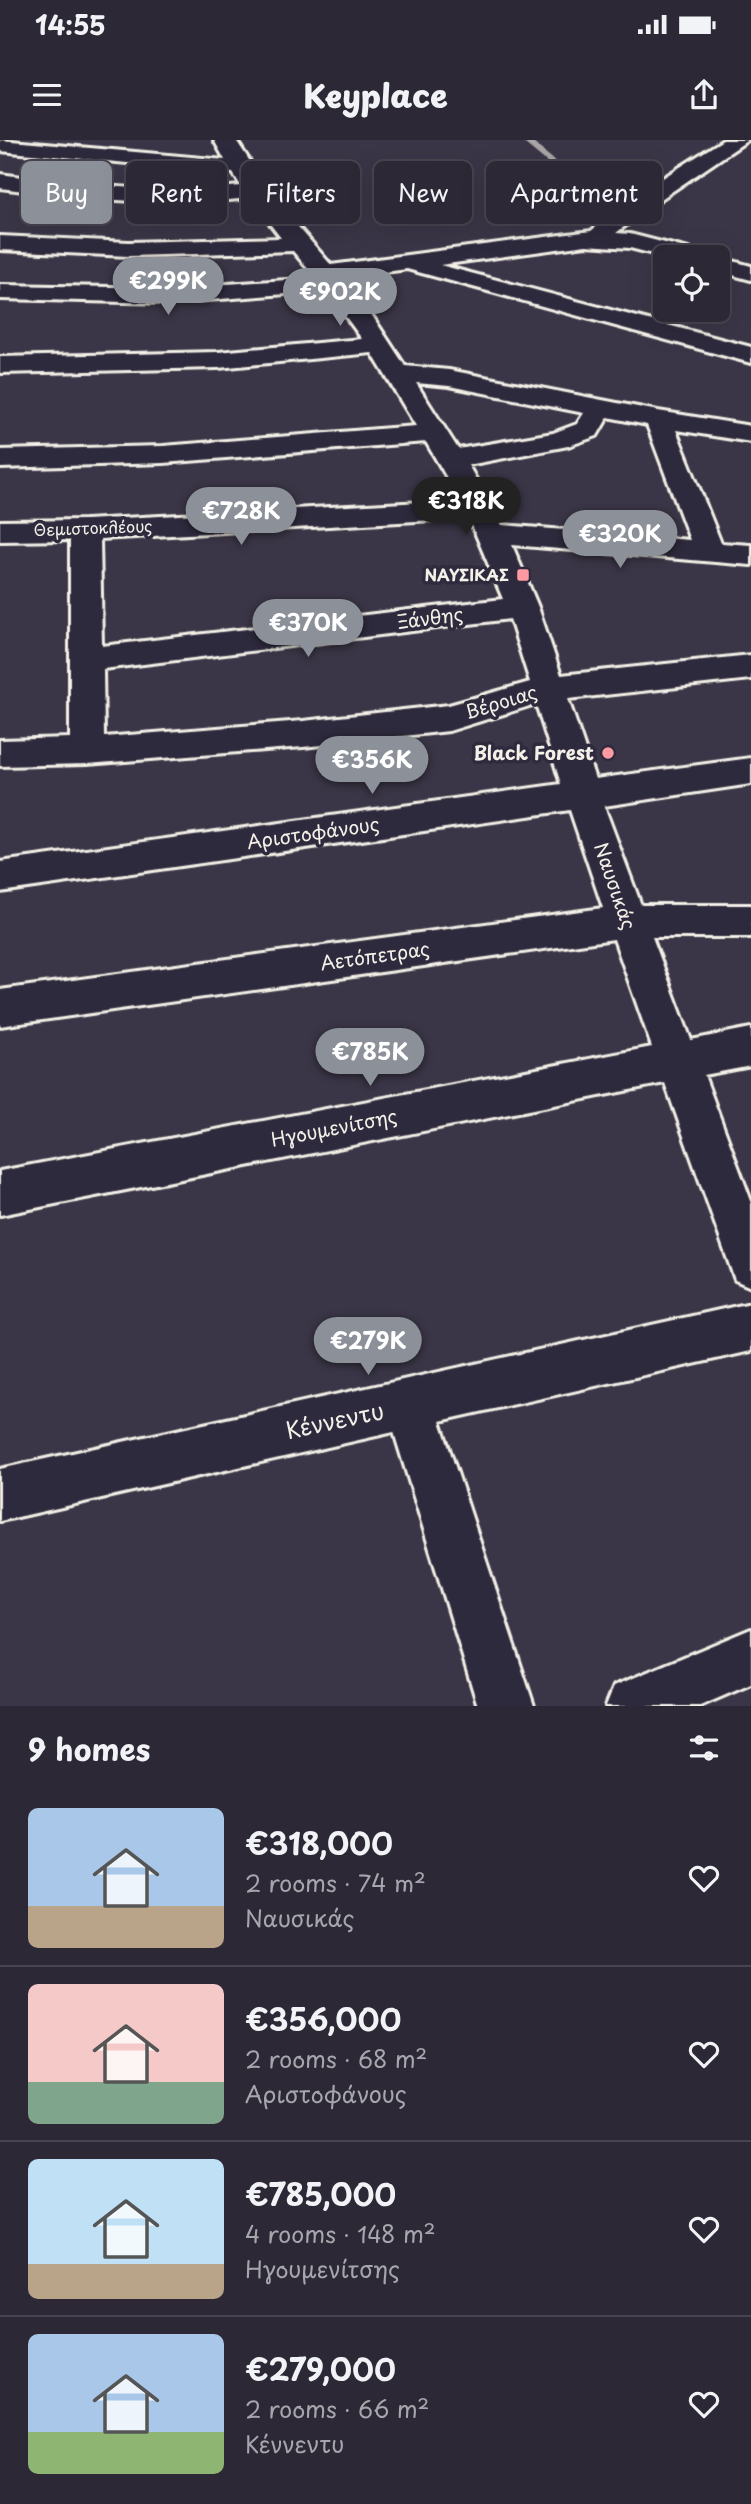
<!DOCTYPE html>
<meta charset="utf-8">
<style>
body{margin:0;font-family:"Playpen Sans",sans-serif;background:#34303d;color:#f1f3f6;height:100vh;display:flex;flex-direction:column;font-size:26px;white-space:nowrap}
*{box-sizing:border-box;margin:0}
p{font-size:23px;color:#a6a6ad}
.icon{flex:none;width:38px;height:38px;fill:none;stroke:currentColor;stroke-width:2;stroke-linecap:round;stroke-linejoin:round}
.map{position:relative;height:1566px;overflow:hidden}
.details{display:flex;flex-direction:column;background:#2c2835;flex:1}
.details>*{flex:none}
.guide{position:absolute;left:21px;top:21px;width:710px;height:63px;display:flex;gap:14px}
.tools{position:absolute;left:653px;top:105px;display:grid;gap:14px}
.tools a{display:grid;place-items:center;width:77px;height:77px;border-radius:10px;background:#2c2835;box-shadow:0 7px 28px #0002,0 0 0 2px #484450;font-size:35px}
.price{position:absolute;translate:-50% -60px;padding:0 16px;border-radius:24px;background:#8c9099;color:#fff;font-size:23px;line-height:46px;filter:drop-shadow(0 2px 4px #0008)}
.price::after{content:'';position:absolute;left:50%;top:42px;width:21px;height:16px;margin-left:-10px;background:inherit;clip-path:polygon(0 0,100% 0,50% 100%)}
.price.on{background:#222;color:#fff}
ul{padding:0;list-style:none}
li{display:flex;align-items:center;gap:21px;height:175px;padding:0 28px}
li+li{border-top:2px solid #484450}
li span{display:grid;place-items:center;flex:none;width:196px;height:140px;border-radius:10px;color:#555}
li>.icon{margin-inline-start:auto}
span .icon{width:84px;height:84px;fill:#fffc;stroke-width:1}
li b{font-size:30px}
h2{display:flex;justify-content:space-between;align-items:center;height:84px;padding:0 28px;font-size:30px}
.chip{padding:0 24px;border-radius:10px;background:#2c2835;box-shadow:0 7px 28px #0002,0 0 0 2px #484450;font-size:24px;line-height:63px}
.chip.on{background:#8c9099;color:#fff}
.status{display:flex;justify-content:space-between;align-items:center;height:49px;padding:0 35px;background:#2c2835;direction:ltr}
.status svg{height:19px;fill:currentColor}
header{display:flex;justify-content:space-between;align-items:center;height:91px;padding:0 28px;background:#2c2835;font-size:32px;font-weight:800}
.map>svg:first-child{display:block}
</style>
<div class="status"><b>14:55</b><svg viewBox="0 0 49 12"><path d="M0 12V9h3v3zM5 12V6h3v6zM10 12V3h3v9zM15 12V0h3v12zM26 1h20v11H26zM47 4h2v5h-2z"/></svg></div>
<header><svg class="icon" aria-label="menu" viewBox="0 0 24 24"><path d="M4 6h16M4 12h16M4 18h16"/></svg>Keyplace<svg class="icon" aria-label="share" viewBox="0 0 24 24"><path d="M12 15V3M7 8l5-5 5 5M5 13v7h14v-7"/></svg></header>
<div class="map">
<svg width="751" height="1566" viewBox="0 0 751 1566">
<rect width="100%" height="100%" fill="#3b3647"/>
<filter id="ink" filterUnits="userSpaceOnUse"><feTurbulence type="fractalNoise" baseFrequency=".0143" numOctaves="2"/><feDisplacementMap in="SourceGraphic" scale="14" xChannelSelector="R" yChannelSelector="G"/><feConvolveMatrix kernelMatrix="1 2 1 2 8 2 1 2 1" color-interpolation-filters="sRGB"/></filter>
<g filter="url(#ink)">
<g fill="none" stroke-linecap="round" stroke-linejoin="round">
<polyline stroke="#aaa6a7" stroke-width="6" points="525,0 590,54 614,70"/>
<defs>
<g id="minor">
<path d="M 0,0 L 225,20 L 214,0 L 236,0 L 275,60 L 331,125 L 591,91 L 639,53 L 723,0 L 748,0 L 655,63 L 616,93 L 630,94 L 700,112 L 704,117 L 665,117 L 630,108 L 586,105 L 440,125 L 751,207 L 751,223 L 407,129 L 342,138 L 369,171 L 405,226 L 449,230 L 658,271 L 751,286 L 751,302 L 676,290 L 721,403 L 751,405 L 751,425 L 512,405 L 538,467 L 561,535 L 751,515 L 751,539 L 568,559 L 595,639 L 751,618 L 751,644 L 604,666 L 641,765 L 751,765 L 751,797 L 652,797 L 691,900 L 751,888 L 751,926 L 704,935 L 751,1061 L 751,1147 L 735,1140 L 665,943 L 0,1075 L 0,1031 L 652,907 L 614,799 L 0,886 L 0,850 L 603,768 L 570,670 L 0,752 L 0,722 L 561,644 L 536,564 L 449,591 L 303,607 L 87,624 L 0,626 L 0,600 L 70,598 L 70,400 L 0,401 L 0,381 L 85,380 L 460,360 L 426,302 L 163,323 L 0,328 L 0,310 L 163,306 L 416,286 L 372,213 L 218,228 L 0,233 L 0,217 L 218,212 L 362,199 L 327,151 L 167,163 L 0,159 L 0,145 L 167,148 L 316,138 L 293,111 L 129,116 L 0,110 L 0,96 L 129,102 L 281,98 L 250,58 C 167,67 83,59 0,48 L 0,34 C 80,45 161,54 241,46 L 233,33 L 0,11 ZM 416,243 L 449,246 L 584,273 L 577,284 L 553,293 L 458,309 ZM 608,277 L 647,285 L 690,400 L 502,385 L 468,325 L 568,306 L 597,296 ZM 469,378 L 503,459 L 102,506 L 100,399 ZM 510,479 L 530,542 L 449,565 L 303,581 L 104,597 L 103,529 Z"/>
<polygon points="716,117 718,117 751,126 751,140 718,131"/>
<polygon points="751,1163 751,1211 440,1281 534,1566 478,1566 394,1292 0,1381 0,1329"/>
<polygon points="751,1489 751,1544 700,1566 606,1566 614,1546"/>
</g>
</defs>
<use href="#minor" stroke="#f4f1e8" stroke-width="6"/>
<use href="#minor" fill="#2f2a3d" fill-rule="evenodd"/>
</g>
</g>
<g fill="#ff9aa2" stroke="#2f2a3d" stroke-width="2.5">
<rect x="516" y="428" width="14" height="14" rx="3.5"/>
<circle cx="608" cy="613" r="7"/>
</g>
<g text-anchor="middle" stroke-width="7" stroke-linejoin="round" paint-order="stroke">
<g font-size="16" fill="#f4f1e8" stroke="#2f2a3d">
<text transform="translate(93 388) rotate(-2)" y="6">Θεμιστοκλέους</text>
</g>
<g font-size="16" font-weight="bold" fill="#f4f1e8" stroke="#2f2a3d" text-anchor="end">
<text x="509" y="441">ΝΑΥΣΙΚΑΣ</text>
</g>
<g font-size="19" fill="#f4f1e8" stroke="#2f2a3d">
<text transform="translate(430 478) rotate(-7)" y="7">Ξάνθης</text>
<text transform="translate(501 562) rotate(-17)" y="7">Βέροιας</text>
<text transform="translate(313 693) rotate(-8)" y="7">Αριστοφάνους</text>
<text transform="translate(615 746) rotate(71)" y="7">Ναυσικάς</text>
<text transform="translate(375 816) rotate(-8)" y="7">Αετόπετρας</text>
<text transform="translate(334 988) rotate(-11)" y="7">Ηγουμενίτσης</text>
</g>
<g font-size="19" font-weight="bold" fill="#f4f1e8" stroke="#2f2a3d" text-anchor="end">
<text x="594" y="620">Black Forest</text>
</g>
<g font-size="23" fill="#f4f1e8" stroke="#2f2a3d">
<text transform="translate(335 1281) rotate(-12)" y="8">Κέννεντυ</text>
</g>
</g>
</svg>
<div class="tools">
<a><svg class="icon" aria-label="locate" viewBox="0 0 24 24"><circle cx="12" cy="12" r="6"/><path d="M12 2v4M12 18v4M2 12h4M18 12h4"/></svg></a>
</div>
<b class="price" style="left:168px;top:177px">€299K</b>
<b class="price" style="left:340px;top:188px">€902K</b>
<b class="price on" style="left:466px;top:397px">€318K</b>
<b class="price" style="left:241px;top:407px">€728K</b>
<b class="price" style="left:620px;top:430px">€320K</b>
<b class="price" style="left:308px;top:519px">€370K</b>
<b class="price" style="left:372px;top:656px">€356K</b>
<b class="price" style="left:370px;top:948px">€785K</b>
<b class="price" style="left:368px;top:1237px">€279K</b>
<div class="guide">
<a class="chip on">Buy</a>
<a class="chip">Rent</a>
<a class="chip">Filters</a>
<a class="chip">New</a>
<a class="chip">Apartment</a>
</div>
</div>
<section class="details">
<h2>9 homes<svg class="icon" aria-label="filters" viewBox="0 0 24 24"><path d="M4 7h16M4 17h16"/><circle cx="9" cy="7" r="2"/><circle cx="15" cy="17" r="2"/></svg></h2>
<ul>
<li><span style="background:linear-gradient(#a9c7e8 70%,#b9a48a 0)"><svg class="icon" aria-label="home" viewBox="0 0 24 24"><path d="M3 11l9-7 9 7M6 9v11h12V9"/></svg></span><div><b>€318,000</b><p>2 rooms · 74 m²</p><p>Ναυσικάς</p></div><svg class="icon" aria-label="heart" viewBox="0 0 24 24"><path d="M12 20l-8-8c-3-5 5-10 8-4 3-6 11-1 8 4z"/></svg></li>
<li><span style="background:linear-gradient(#f6c9c9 70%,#7fa58c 0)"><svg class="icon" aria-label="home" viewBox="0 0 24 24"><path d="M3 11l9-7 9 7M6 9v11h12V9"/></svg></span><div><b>€356,000</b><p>2 rooms · 68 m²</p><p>Αριστοφάνους</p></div><svg class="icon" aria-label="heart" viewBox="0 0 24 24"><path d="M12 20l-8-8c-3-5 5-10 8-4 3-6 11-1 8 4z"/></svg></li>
<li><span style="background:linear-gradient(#bfe0f5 75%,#b9a48a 0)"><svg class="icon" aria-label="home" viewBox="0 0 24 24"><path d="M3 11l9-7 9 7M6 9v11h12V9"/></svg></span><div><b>€785,000</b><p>4 rooms · 148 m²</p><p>Ηγουμενίτσης</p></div><svg class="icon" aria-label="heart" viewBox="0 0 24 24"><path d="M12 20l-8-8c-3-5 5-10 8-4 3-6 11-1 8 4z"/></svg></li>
<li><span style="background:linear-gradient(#a9c7e8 70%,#8fb573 0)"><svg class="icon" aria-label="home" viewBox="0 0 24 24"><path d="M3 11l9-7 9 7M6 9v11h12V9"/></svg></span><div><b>€279,000</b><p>2 rooms · 66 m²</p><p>Κέννεντυ</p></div><svg class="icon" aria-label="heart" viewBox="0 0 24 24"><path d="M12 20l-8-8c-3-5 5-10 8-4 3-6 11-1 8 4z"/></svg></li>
</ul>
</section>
